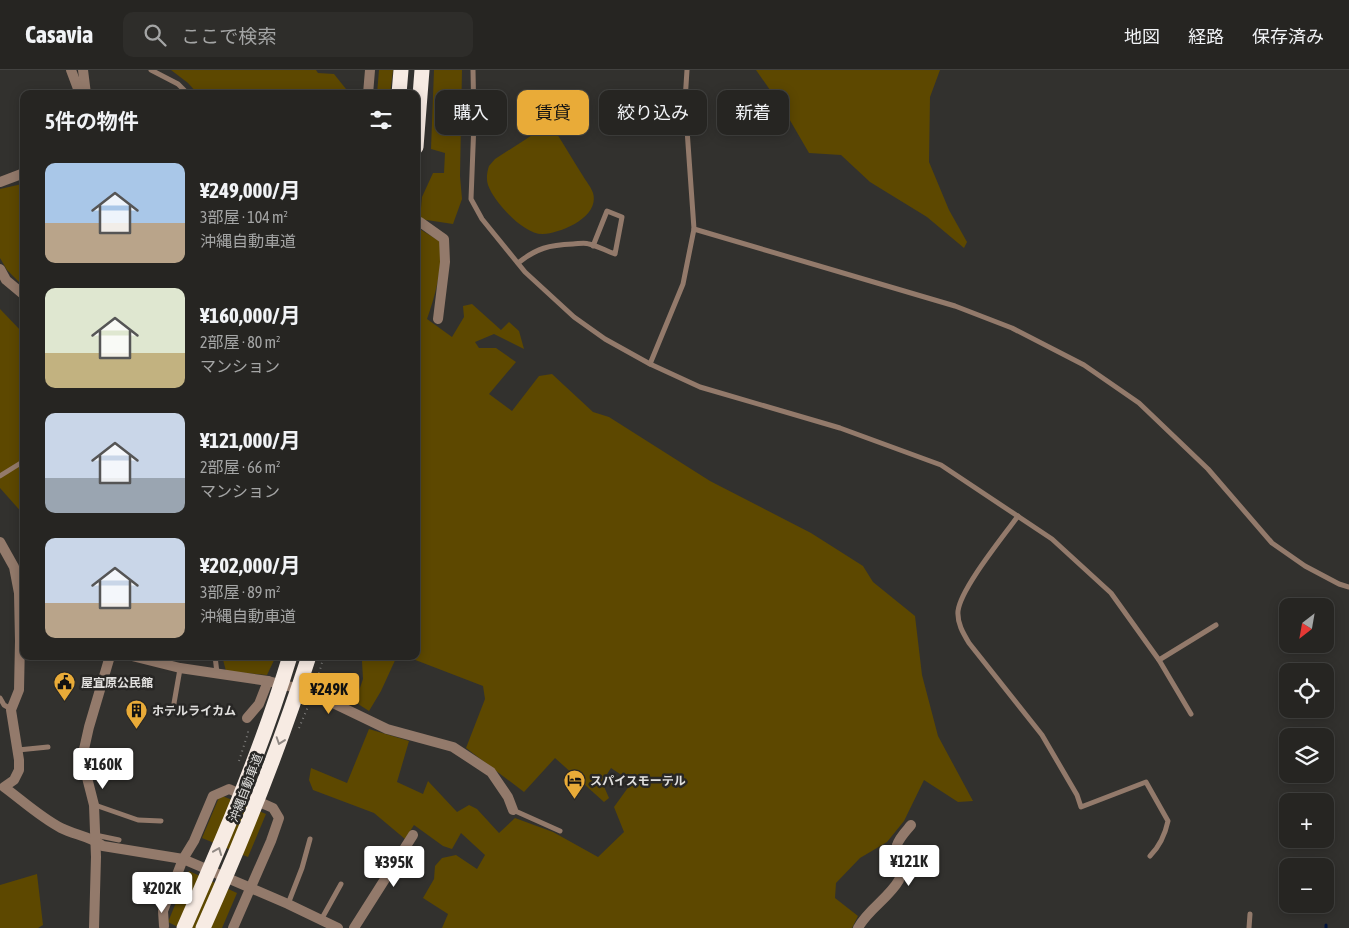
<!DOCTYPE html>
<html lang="ja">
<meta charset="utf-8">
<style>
body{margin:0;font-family:"Asap Condensed","Noto Sans JP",sans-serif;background:#2e2d2a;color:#f1f3f6;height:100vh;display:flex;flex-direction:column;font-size:19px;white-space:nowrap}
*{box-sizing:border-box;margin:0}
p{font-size:16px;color:#a4a5a5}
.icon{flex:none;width:28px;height:28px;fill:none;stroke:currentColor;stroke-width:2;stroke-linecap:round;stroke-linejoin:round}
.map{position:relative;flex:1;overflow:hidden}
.details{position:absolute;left:20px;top:20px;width:400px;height:570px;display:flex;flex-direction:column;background:#262522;border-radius:10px;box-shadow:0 2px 12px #0003,0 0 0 1px #424240}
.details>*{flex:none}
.guide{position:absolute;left:435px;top:20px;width:475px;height:45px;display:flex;gap:10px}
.needle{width:32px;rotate:211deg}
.tools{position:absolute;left:1279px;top:528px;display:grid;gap:10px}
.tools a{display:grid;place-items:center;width:55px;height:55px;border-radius:10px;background:#262522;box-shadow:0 2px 12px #0003,0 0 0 1px #424240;font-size:25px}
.price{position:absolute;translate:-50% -42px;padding:0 11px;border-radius:5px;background:#fff;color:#222;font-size:16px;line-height:32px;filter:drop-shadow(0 1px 2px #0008)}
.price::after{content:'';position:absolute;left:50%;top:30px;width:15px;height:11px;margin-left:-8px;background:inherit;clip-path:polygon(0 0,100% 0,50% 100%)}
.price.active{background:#e9ab38;color:#111}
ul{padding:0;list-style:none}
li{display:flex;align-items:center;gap:15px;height:125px;padding:0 25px}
li span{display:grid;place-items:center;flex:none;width:140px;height:100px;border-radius:10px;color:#555}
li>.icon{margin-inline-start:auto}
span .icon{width:60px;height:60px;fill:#fffc;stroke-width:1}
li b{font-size:21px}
h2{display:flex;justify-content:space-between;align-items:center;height:60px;padding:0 25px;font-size:21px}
.chip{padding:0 18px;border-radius:10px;background:#262522;box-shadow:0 2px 12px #0003,0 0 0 1px #424240;font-size:18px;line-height:45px}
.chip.active{background:#e9ab38;color:#111}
header{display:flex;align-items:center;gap:30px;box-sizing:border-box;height:70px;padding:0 25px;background:#262522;border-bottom:1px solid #424240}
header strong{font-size:24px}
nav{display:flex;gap:28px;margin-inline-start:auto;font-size:18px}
.search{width:350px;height:45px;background:#2e2d2a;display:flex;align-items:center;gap:12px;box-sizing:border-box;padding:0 18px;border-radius:10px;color:#a4a5a5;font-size:19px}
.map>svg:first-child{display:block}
</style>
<header>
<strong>Casavia</strong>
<div class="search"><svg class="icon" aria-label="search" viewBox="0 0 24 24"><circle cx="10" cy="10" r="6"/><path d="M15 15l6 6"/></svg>ここで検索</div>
<nav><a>地図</a><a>経路</a><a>保存済み</a></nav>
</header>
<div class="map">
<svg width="1349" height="858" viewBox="0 0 1349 858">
<rect width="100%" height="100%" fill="#32312e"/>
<g fill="#5d4800">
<polygon points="171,0 316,0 318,3 334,4 350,24 335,24 331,19 326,24 198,24 188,13"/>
<polygon points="379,0 393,0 390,24 377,24"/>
<polygon points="434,0 462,0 460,106 462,129 453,154 420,149 422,127 433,103 444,103 445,83 431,79"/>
<polygon points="756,0 940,0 930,27 929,92 949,140 967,172 964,178 927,147 870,112 841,85 809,83 784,40"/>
<path d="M 537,62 L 557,64 C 566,78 574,92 583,106 C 586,111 591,117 593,123 C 600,147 561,163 543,164 C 524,165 494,132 488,115 C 486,109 487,102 489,96 L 495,89 Z"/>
<polygon points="22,114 24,119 24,217 7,200 0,188 0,119"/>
<path d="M 418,158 L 441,172 C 442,199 436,224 427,249 L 452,267 L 464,247 L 463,236 L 472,234 L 501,260 L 509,252 L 519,261 L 524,279 L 494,264 L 475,272 L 479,278 L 496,278 L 516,292 L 489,324 L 512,341 L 539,306 L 552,304 L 593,342 L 609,347 L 710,411 L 811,463 L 863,496 L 873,512 L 915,546 L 922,605 L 938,666 L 973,731 L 958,732 L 924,710 L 904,751 L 887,772 L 860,788 L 836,813 L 835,828 L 858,846 L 852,858 L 442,858 L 448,844 L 423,828 L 434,809 L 435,796 L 442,788 L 456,785 L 477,799 L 485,785 L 461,763 L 452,779 L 443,776 L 414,755 L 405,769 L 374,743 L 313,720 L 309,710 L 311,698 L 347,713 L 369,659 L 409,671 L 397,712 L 423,724 L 428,711 L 457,742 L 469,735 L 477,739 L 499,763 L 515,748 L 553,762 L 598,787 L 624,762 L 614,737 L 632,712 L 611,698 L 602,712 L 609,728 L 604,732 L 555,688 L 524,722 L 466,678 L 485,629 L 483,616 L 405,586 L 416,586 L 416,179 Z"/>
<polygon points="0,239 24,264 24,445 0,418"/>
<polygon points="222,586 276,586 267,605 226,601"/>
<polygon points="355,586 397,586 381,621 369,641 355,632 363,609 362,591"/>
<polygon points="220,725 266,744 248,787 202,768"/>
<polygon points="189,801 237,823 222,858 180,858 168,852"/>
<polygon points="37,804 43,855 38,858 0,858 0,815"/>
</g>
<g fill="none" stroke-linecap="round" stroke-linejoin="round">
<polyline stroke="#00133c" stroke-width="3" points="1326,858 1326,855"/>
<g stroke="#7d7c7a" stroke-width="2" stroke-dasharray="1 4" stroke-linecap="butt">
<polyline points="316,613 324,586"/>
<polyline points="299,658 310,632"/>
<polyline points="239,691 248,663 248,658"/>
</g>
<g stroke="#937a6b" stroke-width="5">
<polyline points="151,0 178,14 188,24"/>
<polyline points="473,0 474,52 471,129 482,149 525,202 574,247 605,269 650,294 700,317 840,358 941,395 1052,469 1111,523 1159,590 1191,644"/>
<polyline points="694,159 955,236 1012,258 1084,295 1139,333 1208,399 1272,473 1305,496 1339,514 1349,517"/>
<path d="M 518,193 C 537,178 549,175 573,174 C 578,174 584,172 589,174 C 598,176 606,181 615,184 L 622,147 L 607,141 L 593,176"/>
<polyline points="650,294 683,214 694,159 685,31 687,0"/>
<polyline points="0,406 24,391"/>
<path d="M 1018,446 C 1003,467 961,518 958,541 C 957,553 963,563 969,573 L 1042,665 L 1077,725 L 1081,737 L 1146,712 L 1168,751 C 1165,765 1160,776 1150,786"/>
<polyline points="215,586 217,603"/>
<polyline points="1159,590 1216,555"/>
<polyline points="0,628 4,635 11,639"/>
<polyline points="173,639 180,599"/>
<polyline points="18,680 48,677"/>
<polyline points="95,735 138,750 161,751"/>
<polyline points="513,740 560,761"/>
<polyline points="95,765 119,770"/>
<polyline points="288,834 302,798 310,769"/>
<polyline points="321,850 341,814"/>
<polyline points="1249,858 1250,844"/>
</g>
<g stroke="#937a6b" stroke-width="10">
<polyline points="83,0 86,24"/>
<polyline points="368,24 370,0"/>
<polyline points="420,152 444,169 445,192 438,249"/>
<path d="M 0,472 L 14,497 L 19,523 L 20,571 L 19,620 L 11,640 L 19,690 L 19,700 L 14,710 L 4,717 C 23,731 40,747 61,758 C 75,765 90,766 103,776 L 183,789 L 288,834 L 338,858"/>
<polyline points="132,586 180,598 268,611 308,621 387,659 453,677 491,702 508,727 513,740"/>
<polyline points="247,648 259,634 268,611"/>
<polyline points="164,856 163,841 183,789 194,771 213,726 229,719 273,738 279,748 271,771 233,858"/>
<polyline points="354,858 413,765"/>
<path d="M 858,858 C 868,839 889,828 899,810 C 905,798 893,786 897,775 C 899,768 906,761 911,755"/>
</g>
<g stroke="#937a6b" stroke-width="10">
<polyline points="71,0 80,24"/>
<polyline points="0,112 24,103"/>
<polyline points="0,199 6,210 24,225"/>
<polyline points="94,858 96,787 94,735 82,688 89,657 110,586"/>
</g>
<g stroke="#f7ebe3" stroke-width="15">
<polyline points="399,24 401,0"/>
<polyline points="416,77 422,0"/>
<path d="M 184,858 C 223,769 262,679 290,586"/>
<path d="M 203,858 C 243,769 279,679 309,586"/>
</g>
</g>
<defs><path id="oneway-chevron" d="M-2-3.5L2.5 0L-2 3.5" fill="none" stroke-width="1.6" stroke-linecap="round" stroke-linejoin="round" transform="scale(1.25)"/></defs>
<g stroke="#908984">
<use href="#oneway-chevron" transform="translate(280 671) rotate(109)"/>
<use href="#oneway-chevron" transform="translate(218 781) rotate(-68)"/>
</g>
<defs>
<symbol id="civic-pin" viewBox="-11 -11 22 30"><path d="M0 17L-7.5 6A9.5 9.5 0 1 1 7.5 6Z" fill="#e9ab38" stroke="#282725"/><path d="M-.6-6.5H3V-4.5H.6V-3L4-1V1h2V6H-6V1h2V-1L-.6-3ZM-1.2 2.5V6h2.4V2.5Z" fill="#111"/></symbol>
<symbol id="building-pin" viewBox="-11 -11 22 30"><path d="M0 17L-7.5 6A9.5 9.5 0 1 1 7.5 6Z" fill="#e9ab38" stroke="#282725"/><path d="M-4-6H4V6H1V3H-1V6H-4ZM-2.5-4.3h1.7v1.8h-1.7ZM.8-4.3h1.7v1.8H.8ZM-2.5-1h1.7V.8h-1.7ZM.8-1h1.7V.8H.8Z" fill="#111"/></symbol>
<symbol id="hotel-pin" viewBox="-11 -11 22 30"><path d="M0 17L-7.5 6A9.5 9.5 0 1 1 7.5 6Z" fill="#e9ab38" stroke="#282725"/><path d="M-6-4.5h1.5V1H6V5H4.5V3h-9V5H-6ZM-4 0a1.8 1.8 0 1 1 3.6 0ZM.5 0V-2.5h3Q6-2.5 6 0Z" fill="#111"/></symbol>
</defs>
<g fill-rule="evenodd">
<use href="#civic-pin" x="52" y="600" width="25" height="34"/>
<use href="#building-pin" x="124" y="628" width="25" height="34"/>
<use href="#hotel-pin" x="562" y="698" width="25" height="34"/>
</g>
<g text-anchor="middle" stroke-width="5" stroke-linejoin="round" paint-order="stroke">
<g font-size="12" font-weight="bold" fill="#e1e0de" stroke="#282725" text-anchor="start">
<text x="81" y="617">屋宜原公民館</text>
<text x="152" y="645">ホテルライカム</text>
<text x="590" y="715">スパイスモーテル</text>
</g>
<g font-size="12" fill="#e1e0de" stroke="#282725">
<text transform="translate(246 718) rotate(-69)" y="4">沖縄自動車道</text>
</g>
</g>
</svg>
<div class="tools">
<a><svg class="needle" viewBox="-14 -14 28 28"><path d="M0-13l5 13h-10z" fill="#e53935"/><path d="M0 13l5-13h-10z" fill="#a4a5a5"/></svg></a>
<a><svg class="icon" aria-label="locate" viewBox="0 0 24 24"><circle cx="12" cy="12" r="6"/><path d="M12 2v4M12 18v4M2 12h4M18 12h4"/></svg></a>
<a><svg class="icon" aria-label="layers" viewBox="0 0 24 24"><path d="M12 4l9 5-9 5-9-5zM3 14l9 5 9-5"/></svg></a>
<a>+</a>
<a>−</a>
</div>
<b class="price active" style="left:329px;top:645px">¥249K</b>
<b class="price" style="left:103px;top:720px">¥160K</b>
<b class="price" style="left:909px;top:817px">¥121K</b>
<b class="price" style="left:394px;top:818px">¥395K</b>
<b class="price" style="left:162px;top:844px">¥202K</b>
<div class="guide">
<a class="chip">購入</a>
<a class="chip active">賃貸</a>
<a class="chip">絞り込み</a>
<a class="chip">新着</a>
</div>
<section class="details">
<h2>5件の物件<svg class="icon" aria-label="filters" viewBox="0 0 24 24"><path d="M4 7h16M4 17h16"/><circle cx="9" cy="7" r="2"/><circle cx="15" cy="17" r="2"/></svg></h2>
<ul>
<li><span style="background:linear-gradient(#a9c7e8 60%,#b9a48a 0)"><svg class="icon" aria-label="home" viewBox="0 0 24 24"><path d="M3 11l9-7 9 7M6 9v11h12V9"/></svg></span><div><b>¥249,000/月</b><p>3部屋 · 104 m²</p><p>沖縄自動車道</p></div></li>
<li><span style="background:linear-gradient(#dfe7d0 65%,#c2b280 0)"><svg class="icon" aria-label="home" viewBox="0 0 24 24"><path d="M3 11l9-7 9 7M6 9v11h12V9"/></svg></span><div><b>¥160,000/月</b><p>2部屋 · 80 m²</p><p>マンション</p></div></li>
<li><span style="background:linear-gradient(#c9d6e8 65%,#9aa5b1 0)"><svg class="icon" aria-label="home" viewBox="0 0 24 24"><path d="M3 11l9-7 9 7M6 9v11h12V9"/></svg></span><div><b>¥121,000/月</b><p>2部屋 · 66 m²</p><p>マンション</p></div></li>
<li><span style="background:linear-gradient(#c9d6e8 65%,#b9a48a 0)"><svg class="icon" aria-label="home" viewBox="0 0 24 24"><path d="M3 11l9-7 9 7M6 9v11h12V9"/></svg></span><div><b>¥202,000/月</b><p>3部屋 · 89 m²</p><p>沖縄自動車道</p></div></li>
</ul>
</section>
</div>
